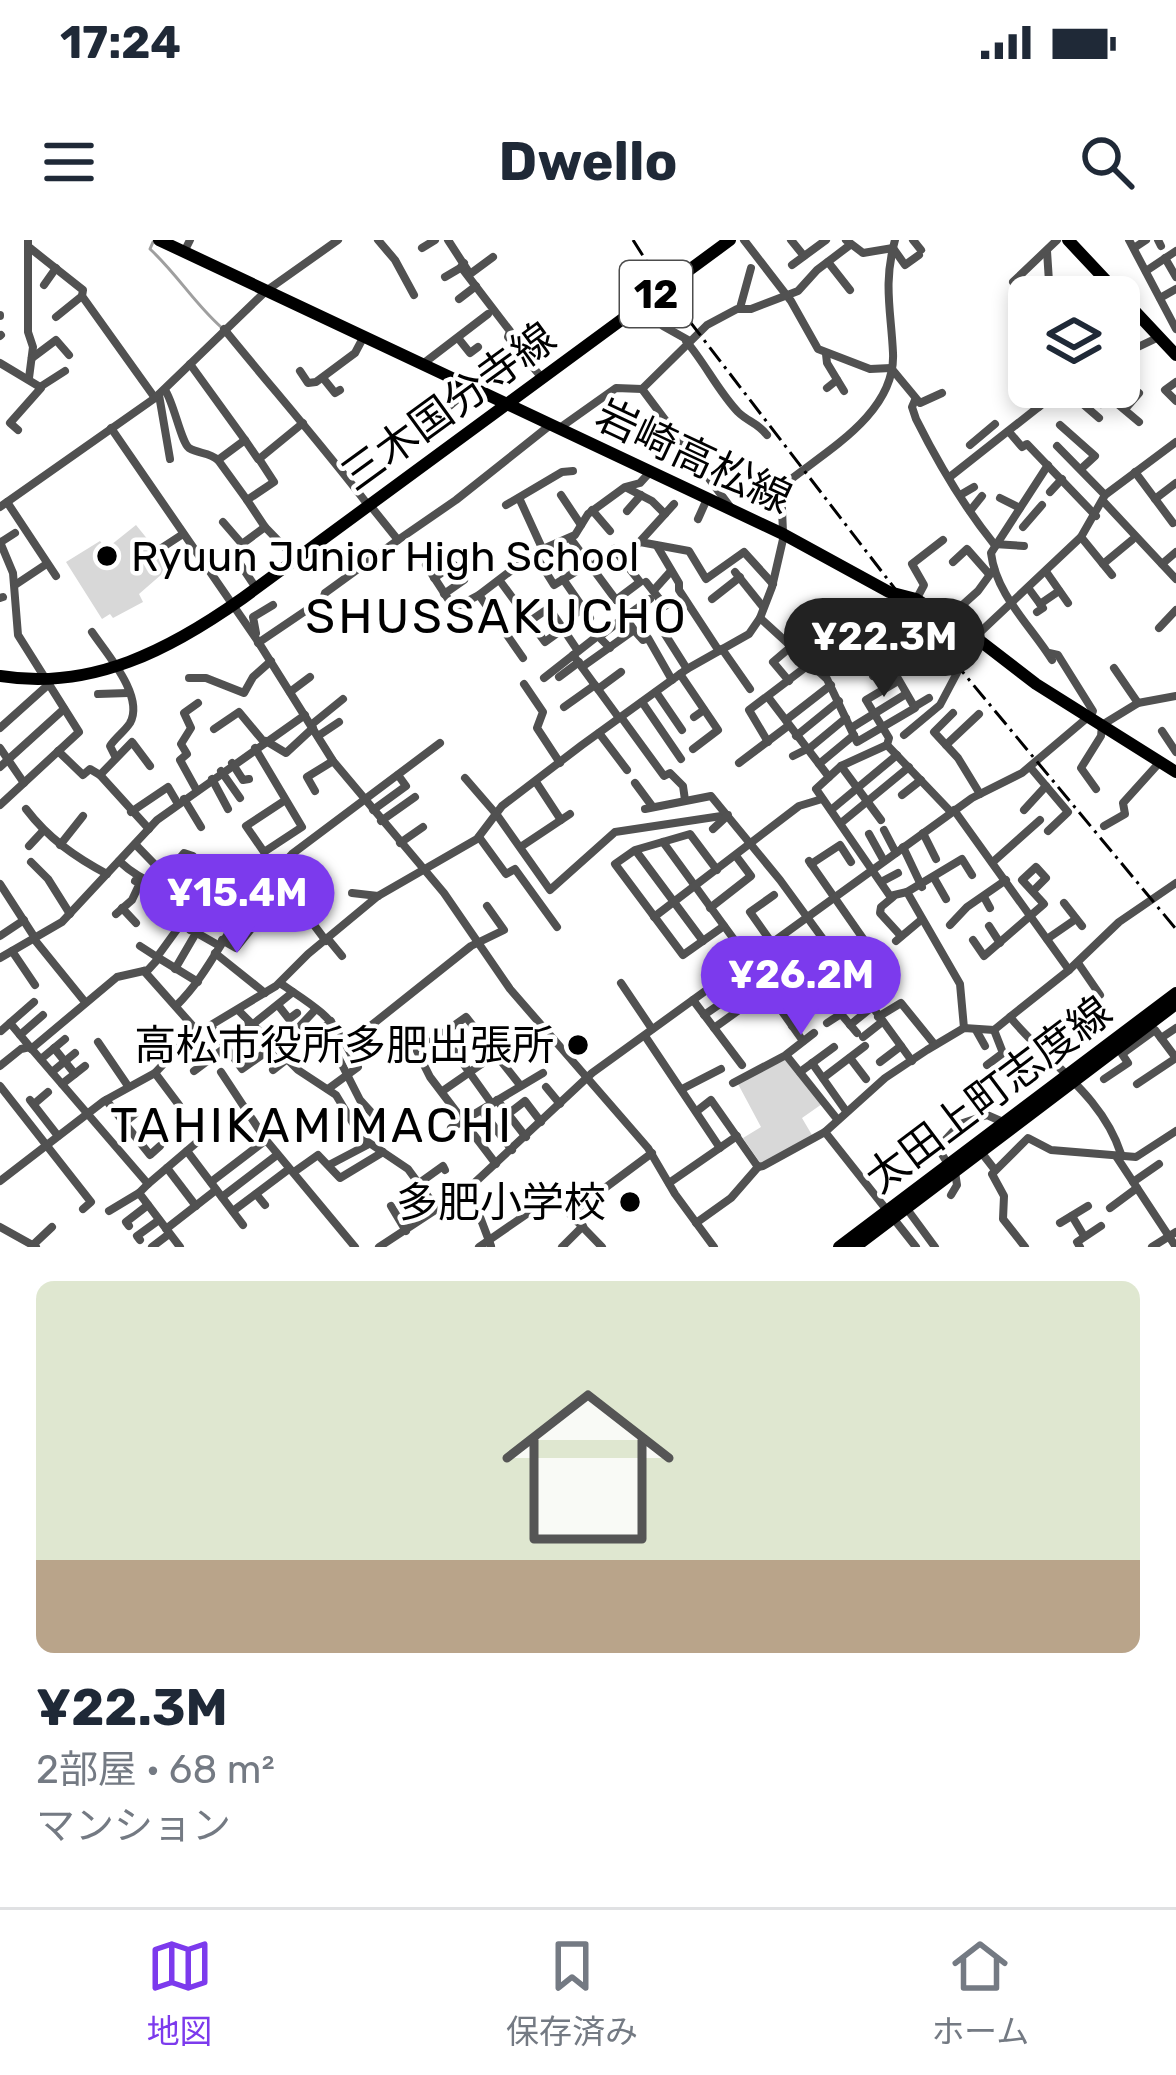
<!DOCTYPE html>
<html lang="ja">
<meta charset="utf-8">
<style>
body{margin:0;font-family:Rubik,"Noto Sans JP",sans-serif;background:#f6f6f7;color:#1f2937;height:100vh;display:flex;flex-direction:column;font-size:45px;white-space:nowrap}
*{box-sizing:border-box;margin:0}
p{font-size:39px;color:#747a83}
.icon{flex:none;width:66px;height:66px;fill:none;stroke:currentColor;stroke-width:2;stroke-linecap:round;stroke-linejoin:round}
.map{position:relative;height:1007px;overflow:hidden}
.details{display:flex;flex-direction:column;background:#fff;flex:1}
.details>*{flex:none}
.fabs{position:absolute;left:1008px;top:36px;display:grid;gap:24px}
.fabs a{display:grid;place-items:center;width:132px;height:132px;border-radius:18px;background:#fff;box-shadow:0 6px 18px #0003;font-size:60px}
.price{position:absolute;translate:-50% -102px;padding:0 27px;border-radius:42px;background:#7c3aed;color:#fff;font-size:39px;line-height:78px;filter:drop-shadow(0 3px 6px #0008)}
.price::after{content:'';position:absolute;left:50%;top:72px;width:36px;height:27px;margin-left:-18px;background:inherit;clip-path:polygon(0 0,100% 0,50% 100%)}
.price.selected{background:#222;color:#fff}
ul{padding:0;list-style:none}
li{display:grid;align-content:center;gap:24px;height:636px;padding:0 36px}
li+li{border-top:3px solid #e0e1e3}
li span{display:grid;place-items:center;height:372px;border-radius:18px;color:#555}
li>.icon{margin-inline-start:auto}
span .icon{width:216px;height:216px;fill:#fffc;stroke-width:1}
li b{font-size:51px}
.status{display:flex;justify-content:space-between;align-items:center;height:84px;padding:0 60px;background:#fff;direction:ltr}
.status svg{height:33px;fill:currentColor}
header{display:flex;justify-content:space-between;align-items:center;height:156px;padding:0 36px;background:#fff;font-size:54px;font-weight:700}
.tab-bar{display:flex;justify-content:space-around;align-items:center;height:168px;border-top:3px solid #e0e1e3;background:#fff;font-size:33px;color:#747a83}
.tab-bar a{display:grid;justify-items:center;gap:6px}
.tab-bar .selected{color:#7c3aed}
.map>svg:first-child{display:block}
</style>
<div class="status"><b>17:24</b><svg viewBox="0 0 49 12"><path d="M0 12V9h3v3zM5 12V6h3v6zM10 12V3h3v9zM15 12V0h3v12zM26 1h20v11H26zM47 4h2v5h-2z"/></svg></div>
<header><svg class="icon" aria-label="menu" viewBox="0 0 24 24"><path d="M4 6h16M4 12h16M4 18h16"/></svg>Dwello<svg class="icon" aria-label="search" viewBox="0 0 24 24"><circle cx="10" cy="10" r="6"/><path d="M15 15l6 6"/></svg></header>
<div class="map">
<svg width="1176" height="1007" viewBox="0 0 1176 1007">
<rect width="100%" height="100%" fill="#fff"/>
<g fill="#d8d8d8">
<polygon points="136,285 170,327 139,354 143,362 113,378 110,374 102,379 66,322 100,301 106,309"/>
<polygon points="785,817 822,864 802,878 812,895 761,924 743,898 761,887 738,844"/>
</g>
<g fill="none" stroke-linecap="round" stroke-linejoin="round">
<path stroke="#9f9f9f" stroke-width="3" d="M 153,2 L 150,9 C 177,34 194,63 221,87"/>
<g stroke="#515151" stroke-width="8">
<polyline points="28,0 28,92 33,107 29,138"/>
<polyline points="378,0 395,20 414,55"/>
<polyline points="448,0 470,34 493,17"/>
<polyline points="744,0 791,61 818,109 870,129 891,128 920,163 942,153"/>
<polyline points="791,0 804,16"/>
<polyline points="846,0 863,13 893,8 905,25 919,15"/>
<polyline points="913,0 921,10"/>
<polyline points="1129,0 1176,89"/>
<polyline points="1158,0 1161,6"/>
<polyline points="30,8 83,50 82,56 155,158"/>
<polyline points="422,8 435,0"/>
<polyline points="1134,8 1146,0"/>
<polyline points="1047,11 1050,57"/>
<polyline points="184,12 190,0"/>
<polyline points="1165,18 1176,37"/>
<polyline points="828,22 850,50"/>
<polyline points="464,23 461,27 510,91 508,97 542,138"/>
<polyline points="792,25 826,0"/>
<polyline points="1146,31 1176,11"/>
<polyline points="445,37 462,27"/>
<polyline points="44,45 56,28"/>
<polyline points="1160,58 1176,49"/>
<polyline points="459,59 476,46"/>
<polyline points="1029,64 1013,42 1057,0"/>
<polyline points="740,68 751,28"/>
<polyline points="635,70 651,71 663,86 688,100"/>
<polyline points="0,75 0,76"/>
<polyline points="56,77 82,56"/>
<path d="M 224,89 C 272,148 322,205 368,265"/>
<polyline points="0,96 1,95"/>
<polyline points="458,98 470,113 478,107"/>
<path d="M 686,101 C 705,123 718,151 738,172 C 748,182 757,182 767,195"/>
<polyline points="1017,103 1029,93"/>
<polyline points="826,114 827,123 844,151"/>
<polyline points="1119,116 1159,97"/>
<polyline points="32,118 56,100 69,115"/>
<polyline points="0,123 40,147 65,131"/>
<polyline points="424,123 488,74"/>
<polyline points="190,124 245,200"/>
<polyline points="300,131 308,143 316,142 355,113 363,98"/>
<polyline points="323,138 335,153 340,150"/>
<polyline points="1176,142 1165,150 1176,161"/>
<polyline points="1016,144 1039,167"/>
<polyline points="1083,147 1101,164 1111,152 1106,147"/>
<polyline points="827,148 837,140"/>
<polyline points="642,149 731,268"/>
<path d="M 165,150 C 174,163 181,202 189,208 C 199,214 209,212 218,220"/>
<polyline points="1069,152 1099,178"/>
<polyline points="159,155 170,219"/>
<polyline points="1108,156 1139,182"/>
<path d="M 915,160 L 912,167 L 916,179 C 937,221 965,268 994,304 L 1024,306"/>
<polyline points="1125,169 1139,153"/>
<polyline points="432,181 459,158 453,147 455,141"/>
<polyline points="1060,185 1095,216 1082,228"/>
<polyline points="561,187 616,148 642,149 707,85 737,69 751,69 798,51 817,30 850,5"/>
<polyline points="111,188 257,400 333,521 444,653 510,749 648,908 675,954 714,1007"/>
<polyline points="18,190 10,183 41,148"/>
<polyline points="1010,193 1022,207 1027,204 1096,276"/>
<polyline points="970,205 995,184"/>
<polyline points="1057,206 1105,255"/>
<path d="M 1048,225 L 991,313 C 996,355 1031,386 1052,420"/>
<polyline points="1135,232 1173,283"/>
<polyline points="951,236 1050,158 1078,147"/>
<polyline points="627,248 652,261 665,274"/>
<polyline points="1050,252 1062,239"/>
<polyline points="962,254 974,247"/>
<polyline points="561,255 581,285"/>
<polyline points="1000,258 1020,268"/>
<polyline points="1155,259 1176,243"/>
<polyline points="247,260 218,220 245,200 258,219"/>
<polyline points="520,260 542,308"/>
<polyline points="1103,261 1176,339"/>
<polyline points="7,262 56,336"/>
<polyline points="506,265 562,232 573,231"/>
<polyline points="0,267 155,158 266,51 338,0"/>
<polyline points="592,270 610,291"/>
<polyline points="627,271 641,255"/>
<polyline points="970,271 982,256"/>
<polyline points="698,279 707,259"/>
<polyline points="223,282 242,304 265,287 296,319"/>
<polyline points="265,287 247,260 274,242 259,219 303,183"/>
<polyline points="1023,287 1042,265"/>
<path d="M 783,292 L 781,247 C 822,213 896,175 893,113 C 891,70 883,44 895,0"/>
<polyline points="1081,297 1112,335"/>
<polyline points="570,298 616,360 640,342 614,309 591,327"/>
<polyline points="398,300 456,260 549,186"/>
<polyline points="0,302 13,333 18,395 79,492 0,565"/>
<polyline points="1,302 15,293"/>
<polyline points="640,302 689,311 706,339 744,312 773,344"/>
<polyline points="657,306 679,343 679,350 719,411"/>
<polyline points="635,307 674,264"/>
<polyline points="160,309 183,294"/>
<polyline points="534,313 554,345 575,332"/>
<polyline points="238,321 256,348"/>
<polyline points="953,322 967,309 989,334"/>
<polyline points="1103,324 1132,300"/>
<polyline points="1162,324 1176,312"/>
<polyline points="426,325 454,368 479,355"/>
<polyline points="735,332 763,367"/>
<polyline points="1047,333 1068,363"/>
<polyline points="434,338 454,325"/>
<polyline points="563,339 590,378"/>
<polyline points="500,341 545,402 563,389"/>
<polyline points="646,342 665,366 669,363"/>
<polyline points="15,345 45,325"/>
<polyline points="1029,349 1043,368 1037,372"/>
<polyline points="654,350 671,331"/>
<polyline points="444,354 464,340"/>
<polyline points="0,358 3,357"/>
<polyline points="917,358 924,345 912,324 943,300"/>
<polyline points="712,359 740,337"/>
<polyline points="1040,364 1059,351"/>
<polyline points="572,376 595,361"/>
<polyline points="625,377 650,359"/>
<polyline points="760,378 827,439 857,502 915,468 882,411"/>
<polyline points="948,378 978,351 994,329"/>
<polyline points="530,381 549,368 578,411"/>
<polyline points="911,383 934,410"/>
<polyline points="661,388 687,429"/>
<polyline points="1159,388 1176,370"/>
<polyline points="634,390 643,400 648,398 672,440"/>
<path d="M 92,392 C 106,413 145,456 130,483 C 125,491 115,498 110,506 L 115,516"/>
<polyline points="256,393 253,377 273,365"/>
<polyline points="975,397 1081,297 1105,255 1176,202"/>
<polyline points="258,403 323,359 325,353 398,300 369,264"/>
<polyline points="722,409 750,449"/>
<polyline points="1049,413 1058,415 1093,471 1090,478"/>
<polyline points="573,415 619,478"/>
<polyline points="523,418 479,355 534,313 575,295 588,274 625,247 640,243 650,232"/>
<polyline points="887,419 923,397"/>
<polyline points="582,427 634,390 625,377 599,397 610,408"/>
<polyline points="1114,428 1138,463"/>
<polyline points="680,434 718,490 693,509"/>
<polyline points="897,434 914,423"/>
<polyline points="873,436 891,424"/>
<polyline points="559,437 579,422"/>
<polyline points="189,438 206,438 244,453 253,437 271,421"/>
<polyline points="544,438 595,398"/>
<polyline points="789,441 773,422 793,405"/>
<polyline points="898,441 866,460 889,498 887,505 951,572"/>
<polyline points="524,444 543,472 537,488 560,523"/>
<polyline points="598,449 621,432"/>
<polyline points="290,452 310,437"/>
<polyline points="656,452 682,490"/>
<polyline points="98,454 128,453"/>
<polyline points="768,457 829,537"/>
<polyline points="642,462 681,519"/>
<polyline points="564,467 595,445"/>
<polyline points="914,467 929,458"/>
<polyline points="953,473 934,492 958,518 980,554"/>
<polyline points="621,477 664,536 670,533 683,546 685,560"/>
<polyline points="694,477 704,470"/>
<polyline points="786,480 831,445"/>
<polyline points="311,485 343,459"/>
<polyline points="0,488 49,444"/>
<polyline points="851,488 906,454"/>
<polyline points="214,489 239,472 264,502"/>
<polyline points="1162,491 1176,512"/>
<polyline points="599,493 627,530"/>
<polyline points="904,495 940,465 958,431 983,404"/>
<polyline points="318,496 339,482"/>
<polyline points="796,496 839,461"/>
<polyline points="266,501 286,513 313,488"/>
<polyline points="768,502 749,470 811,423"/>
<polyline points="887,505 841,526 816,549 890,656 907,652 960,744 964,788"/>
<polyline points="946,505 979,474"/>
<polyline points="0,508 24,543"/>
<polyline points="255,508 302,587 264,612 246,586 284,561"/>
<polyline points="58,511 83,535 90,529 100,535 132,502 150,526"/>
<polyline points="793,516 811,507 846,478"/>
<polyline points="232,523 243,540 249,539"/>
<polyline points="739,523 788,486"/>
<polyline points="819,524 854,495"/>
<polyline points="841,526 881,580"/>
<polyline points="0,527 64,469"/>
<polyline points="1030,527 1068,572 1048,591"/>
<polyline points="221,531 240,558"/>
<polyline points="100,535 149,589"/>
<polyline points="465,538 497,575 550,650 615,592 728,575"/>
<polyline points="212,539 228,569"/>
<polyline points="536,542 561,580"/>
<polyline points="635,543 652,566"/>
<polyline points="196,549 180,520 187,514 181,504 191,488 184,473 198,463"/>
<polyline points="1096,549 1081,528 1101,496 1102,485 1138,463 1176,456"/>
<polyline points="315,551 307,537 333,521"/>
<polyline points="902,555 921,540"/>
<polyline points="184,559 201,587"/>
<path d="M 26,569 C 48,598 75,617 107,634"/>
<polyline points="645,569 711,556 780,640 912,821"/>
<polyline points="373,570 406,546 398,535"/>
<polyline points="831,570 897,515"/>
<path d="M 954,570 L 1069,730 L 1010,777 C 1048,823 1102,855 1121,914"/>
<polyline points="1024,570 1046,546"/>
<polyline points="131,572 168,547 178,564"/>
<polyline points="381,581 415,557"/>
<polyline points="841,583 909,527"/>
<polyline points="1104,586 1125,574 1123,563 1159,523"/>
<polyline points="713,589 727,576"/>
<polyline points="884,590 896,613"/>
<polyline points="923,593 936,619"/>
<polyline points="869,594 884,621"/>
<polyline points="479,597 506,634 515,629 557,687"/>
<polyline points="663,602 749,720"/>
<polyline points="400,603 423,587"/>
<polyline points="135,604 165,635"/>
<polyline points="60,605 83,576"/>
<polyline points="29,606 43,591"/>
<polyline points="522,606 570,574"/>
<polyline points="903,607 922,647"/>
<polyline points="636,611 703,701"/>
<path d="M 119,621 C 168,667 249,665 292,614 L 440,503"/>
<polyline points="809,621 885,730"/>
<polyline points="994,621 1040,580"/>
<polyline points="31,622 48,639 70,674"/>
<polyline points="811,624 840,605 851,622"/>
<polyline points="717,630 690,594 635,610 615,624 683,715 724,686"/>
<polyline points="269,635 284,656"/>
<polyline points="934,638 946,659"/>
<polyline points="881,642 898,633"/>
<polyline points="0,644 35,698"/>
<polyline points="182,650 165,635 184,613 193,616 225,653 259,679 236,708 222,700"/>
<polyline points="907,652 962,619 972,635"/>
<polyline points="352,653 378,656"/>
<polyline points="893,657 881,667 880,673 901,696"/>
<polyline points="984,657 990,668"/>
<polyline points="1064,663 1082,686"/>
<polyline points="122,668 136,683"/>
<polyline points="710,668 751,636 736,616"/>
<polyline points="116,674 132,660 140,643 135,641"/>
<polyline points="654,677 799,566 822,559"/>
<polyline points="181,684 188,654"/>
<polyline points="314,685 326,701"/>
<polyline points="950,685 967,667 1006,640"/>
<polyline points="989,686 1000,703"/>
<polyline points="190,690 216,654"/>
<polyline points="0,696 24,680"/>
<polyline points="34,699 85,762"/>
<polyline points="328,699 342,716"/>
<polyline points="1047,699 1076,679"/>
<polyline points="973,700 984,716 1044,664 1022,640 1036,627 1046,638 1033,651"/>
<polyline points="896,701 921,680"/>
<polyline points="140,706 157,717"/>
<polyline points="12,711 35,745"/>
<polyline points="215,713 265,753"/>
<polyline points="0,718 62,682 157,580 305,475"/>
<polyline points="747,722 803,801"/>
<polyline points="1078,723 1100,755"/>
<polyline points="175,729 196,693"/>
<polyline points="1069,730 1119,682 1176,643"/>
<polyline points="144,731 199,793"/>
<polyline points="198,742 157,717 181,684 218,705"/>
<path d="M 280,743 C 301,758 331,774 341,798 L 332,805 L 360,860 L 380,882 L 362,898"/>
<polyline points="621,743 652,789"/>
<polyline points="764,746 789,727 750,672 774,655"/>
<polyline points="821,754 847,737"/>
<polyline points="771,757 791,742"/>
<polyline points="749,759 765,748"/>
<polyline points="693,760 742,825"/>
<polyline points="278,765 289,779 297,773"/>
<path d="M 176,766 C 205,738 221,701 245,668"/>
<polyline points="238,770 298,830 336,855 362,898 408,929 438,970"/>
<polyline points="315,770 301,785 313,799 331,781"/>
<polyline points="704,775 720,764"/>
<polyline points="878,777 901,763 935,805"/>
<polyline points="10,783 34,762"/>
<polyline points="827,783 841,774 857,793"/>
<polyline points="252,785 293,752"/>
<polyline points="850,785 871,768"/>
<polyline points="792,786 808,775"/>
<polyline points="714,788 739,770"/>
<polyline points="976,790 985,806"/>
<polyline points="1,791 10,783 30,807"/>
<polyline points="442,794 417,811 430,837 496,924"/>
<polyline points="20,795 43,775"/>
<polyline points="645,796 720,908"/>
<polyline points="863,797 882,782"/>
<polyline points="341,798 349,803 471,706 504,690 487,666"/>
<polyline points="1161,798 1176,788"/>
<polyline points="98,802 128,846"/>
<polyline points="223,802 250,783"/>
<polyline points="226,807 242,829 276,805"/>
<polyline points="54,808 75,834"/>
<polyline points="31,809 117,737 148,730 158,719"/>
<polyline points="787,814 814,793"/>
<polyline points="850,818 866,839"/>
<polyline points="41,819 65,799"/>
<polyline points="187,819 218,796"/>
<polyline points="880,822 901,806"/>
<polyline points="812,823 846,871"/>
<polyline points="987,825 1003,813 994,790"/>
<polyline points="0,826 21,809 30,807 148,944 202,898"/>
<polyline points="273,830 287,819"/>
<polyline points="194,831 226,807 211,786"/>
<polyline points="52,832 75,813"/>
<polyline points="221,832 266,900 355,1007"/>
<polyline points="800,832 834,807"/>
<polyline points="155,833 179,865"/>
<polyline points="823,838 865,806"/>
<polyline points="1104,839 1128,823 1122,814 1155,790 1176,818 1137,844"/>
<polyline points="733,843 786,815 837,879"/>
<polyline points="62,844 85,826"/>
<polyline points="0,846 91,962 83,969"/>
<polyline points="546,847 560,864"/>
<polyline points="328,849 358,827 345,803"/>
<polyline points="682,849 721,829"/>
<polyline points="444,850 496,814"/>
<polyline points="30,860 58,896"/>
<polyline points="106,860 150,915 160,906"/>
<polyline points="497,860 526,897"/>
<polyline points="34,864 48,852"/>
<polyline points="492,864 442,794 466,777 520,845"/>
<polyline points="482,871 512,910"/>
<polyline points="697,871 711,860 758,927 763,926 825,892 885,838 927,810 964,788 994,790 1010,777"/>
<polyline points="508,874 525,861 541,882"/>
<polyline points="124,883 135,874"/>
<polyline points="451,888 543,833"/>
<polyline points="825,892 916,1007"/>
<polyline points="187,911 243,985"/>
<polyline points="981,912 995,930"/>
<polyline points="1116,916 1176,1007"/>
<polyline points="948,924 938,908 960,884 987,875 1003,882"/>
<polyline points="329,925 369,904"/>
<polyline points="167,928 196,966"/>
<polyline points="294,932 318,915 340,938 383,912"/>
<polyline points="0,941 104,861 155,833 186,800 276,746 308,714 378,656 477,599 502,566 582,505 687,429 749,394 760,378 772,347 784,295"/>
<polyline points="211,942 266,900"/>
<polyline points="1133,942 1159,924"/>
<polyline points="669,943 737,896"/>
<polyline points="148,944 139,953 180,1007"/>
<polyline points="469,948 491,1006"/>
<polyline points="256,954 265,965"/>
<polyline points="404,954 443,926 445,930"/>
<polyline points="951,955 957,945 955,932"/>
<polyline points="222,957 277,915"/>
<polyline points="391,966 406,991"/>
<polyline points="1110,968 1137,948"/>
<polyline points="907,969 935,1007"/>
<polyline points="109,971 139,953"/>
<polyline points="233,971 289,929"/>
<polyline points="1072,976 1084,996"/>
<polyline points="696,983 731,958 758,927"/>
<polyline points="1060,983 1088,966"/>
<polyline points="129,986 126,982 148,965"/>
<polyline points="0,987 36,1007"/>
<polyline points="166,989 216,950"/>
<polyline points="140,1000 137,996 159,980"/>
<polyline points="33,1005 52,987"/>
<polyline points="152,1007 169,994"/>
<polyline points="379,1007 469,948 592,833 972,558 1022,533 1087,478"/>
<polyline points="479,1007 550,958 570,974"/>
<polyline points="562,1007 583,986"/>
<polyline points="602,1007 570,974 652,913"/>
<polyline points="1025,1007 1003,979 1004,956 992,934 1028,898 1051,910 1136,917 1176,891"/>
<polyline points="1080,1007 1077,1002 1101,986"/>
<polyline points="1152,1007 1176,992"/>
</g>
<g stroke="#000" stroke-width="12">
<polyline points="159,0 783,294 889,352 916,359 975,397 1036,444 1176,532"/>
<polyline points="1068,0 1176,115"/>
<path d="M 0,436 C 92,451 171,409 243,358 L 730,0"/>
<polyline points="839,1007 1176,753"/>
<polyline points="855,1007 1176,764"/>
</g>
<polyline stroke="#000" stroke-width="3" stroke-dasharray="18 6 3 6" stroke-linecap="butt" points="633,0 661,44 912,371 1176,689"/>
</g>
<g fill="#000" stroke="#fff" stroke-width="4.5">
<circle cx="107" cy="316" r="12"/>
<circle cx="578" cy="805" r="12"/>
<circle cx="630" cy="962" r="12"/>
</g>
<g text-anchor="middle" stroke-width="9" stroke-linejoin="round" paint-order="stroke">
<rect fill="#fff" stroke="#4c4c4c" stroke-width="3" x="620" y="21" width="72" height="66" rx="9"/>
<g font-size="39" font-weight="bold" fill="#000">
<text x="656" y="68">12</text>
</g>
<g font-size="42" fill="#000" stroke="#fff">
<text transform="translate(448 166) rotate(-36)" y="15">三木国分寺線</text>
<text transform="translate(694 216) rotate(25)" y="15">岩崎高松線</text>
<text transform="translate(988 854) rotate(-37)" y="15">太田上町志度線</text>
</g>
<g font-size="42" fill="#000" stroke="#fff" text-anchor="end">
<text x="131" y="331" text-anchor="start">Ryuun Junior High School</text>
<text x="554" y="820">高松市役所多肥出張所</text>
<text x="606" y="977">多肥小学校</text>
</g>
<g font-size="48" letter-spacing="3" fill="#000" stroke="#fff">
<text x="497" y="393">SHUSSAKUCHO</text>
<text x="312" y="902">TAHIKAMIMACHI</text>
</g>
</g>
</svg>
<div class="fabs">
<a><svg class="icon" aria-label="layers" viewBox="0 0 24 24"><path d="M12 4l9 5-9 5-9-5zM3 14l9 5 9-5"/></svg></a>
</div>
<b class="price selected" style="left:884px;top:460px">¥22.3M</b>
<b class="price" style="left:237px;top:716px">¥15.4M</b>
<b class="price" style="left:801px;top:798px">¥26.2M</b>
</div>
<section class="details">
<ul>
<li><span style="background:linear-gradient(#dfe7d0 75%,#b9a48a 0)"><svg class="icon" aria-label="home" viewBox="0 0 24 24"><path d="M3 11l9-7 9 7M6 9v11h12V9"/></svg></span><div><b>¥22.3M</b><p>2部屋 · 68 m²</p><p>マンション</p></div></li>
</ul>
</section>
<nav class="tab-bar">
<a class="selected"><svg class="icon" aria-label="map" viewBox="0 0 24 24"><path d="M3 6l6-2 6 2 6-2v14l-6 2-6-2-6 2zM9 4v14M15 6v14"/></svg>地図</a>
<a><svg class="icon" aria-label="saved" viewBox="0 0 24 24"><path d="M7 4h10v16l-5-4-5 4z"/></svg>保存済み</a>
<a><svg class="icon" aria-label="home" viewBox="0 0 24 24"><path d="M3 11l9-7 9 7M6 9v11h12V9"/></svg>ホーム</a>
</nav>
